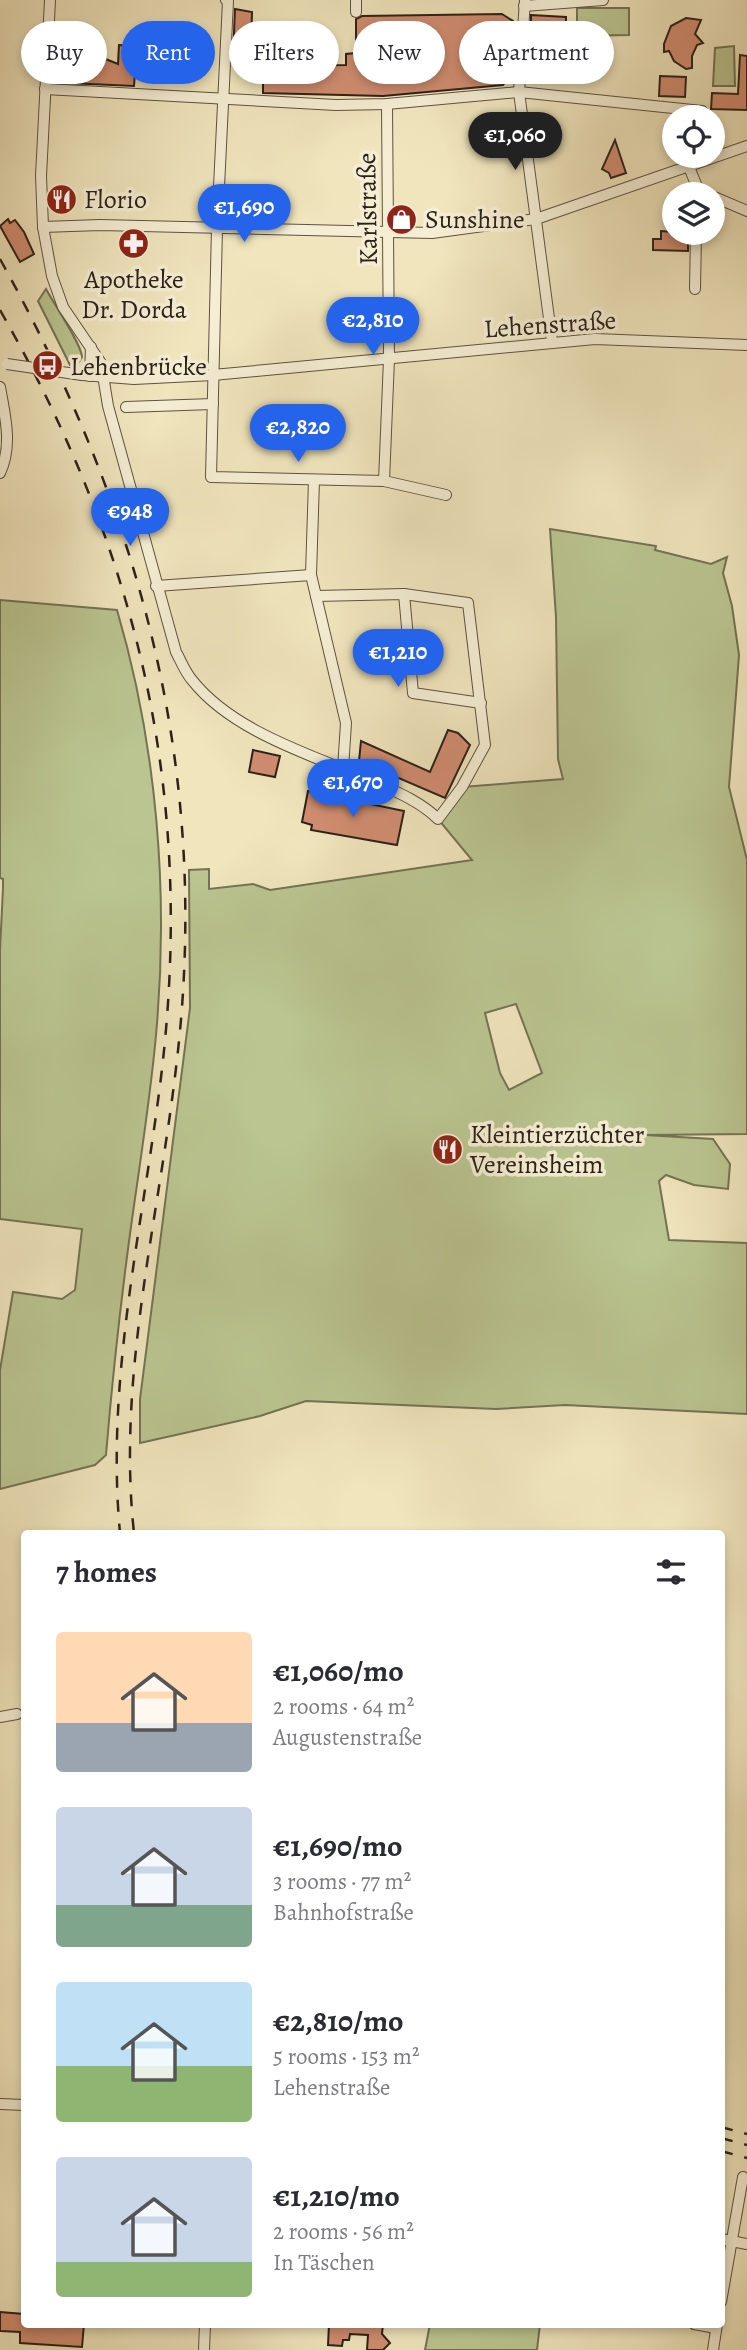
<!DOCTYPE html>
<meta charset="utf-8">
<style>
body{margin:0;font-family:Alegreya,serif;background:#f7f7f7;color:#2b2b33;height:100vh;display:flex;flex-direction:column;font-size:26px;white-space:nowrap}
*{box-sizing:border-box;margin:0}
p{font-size:23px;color:#7c7c81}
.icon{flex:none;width:38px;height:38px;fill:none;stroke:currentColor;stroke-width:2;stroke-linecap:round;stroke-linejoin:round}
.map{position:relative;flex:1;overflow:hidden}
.details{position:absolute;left:21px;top:1530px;width:704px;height:798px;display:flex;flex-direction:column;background:#fff;border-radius:7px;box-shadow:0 4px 10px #0003}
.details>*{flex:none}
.guide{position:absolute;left:21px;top:21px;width:705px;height:63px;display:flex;gap:14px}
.tools{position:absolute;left:662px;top:105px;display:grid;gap:14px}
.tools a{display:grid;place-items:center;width:63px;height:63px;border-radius:50%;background:#fff;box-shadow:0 4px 10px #0003;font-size:35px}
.price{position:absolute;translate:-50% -60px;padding:0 16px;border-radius:24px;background:#2563eb;color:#fff;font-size:23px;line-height:46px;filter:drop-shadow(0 2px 4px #0008)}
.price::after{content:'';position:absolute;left:50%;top:42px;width:21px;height:16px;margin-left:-10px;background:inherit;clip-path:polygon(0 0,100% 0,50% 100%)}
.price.selected{background:#222;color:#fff}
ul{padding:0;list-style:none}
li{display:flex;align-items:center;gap:21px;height:175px;padding:0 35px}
li span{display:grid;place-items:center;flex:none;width:196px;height:140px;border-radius:7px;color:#555}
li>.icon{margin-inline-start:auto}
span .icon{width:84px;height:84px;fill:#fffc;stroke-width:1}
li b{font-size:30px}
h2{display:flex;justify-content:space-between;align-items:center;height:84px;padding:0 35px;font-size:30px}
.tag{padding:0 24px;border-radius:32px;background:#fff;box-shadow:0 4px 10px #0003;font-size:24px;line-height:63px}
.tag.selected{background:#2563eb;color:#fff}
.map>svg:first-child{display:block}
</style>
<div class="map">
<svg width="747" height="2350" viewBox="0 0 747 2350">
<rect width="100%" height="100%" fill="#f0e5bd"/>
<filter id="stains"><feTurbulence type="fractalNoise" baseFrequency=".00286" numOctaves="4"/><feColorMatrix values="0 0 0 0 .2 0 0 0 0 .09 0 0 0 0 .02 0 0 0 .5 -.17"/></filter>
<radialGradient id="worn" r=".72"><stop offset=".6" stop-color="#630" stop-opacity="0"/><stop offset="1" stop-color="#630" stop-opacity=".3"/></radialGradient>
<g fill="#bac591" stroke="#737354" stroke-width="2" fill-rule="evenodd">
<polygon points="577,8 629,8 629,35 577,36"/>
<polygon points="734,46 735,86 713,86 715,48"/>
<path d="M 46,289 C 54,304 82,345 82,357 L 79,362 L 70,365 L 38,301 Z"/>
<path d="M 550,529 L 656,546 L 655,550 L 711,564 L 727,557 L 723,573 L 732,606 L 739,655 L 729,787 L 747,860 L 747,1134 L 645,1135 L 713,1139 L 730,1164 L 728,1189 L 694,1185 L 666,1175 L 659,1181 L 669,1240 L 747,1243 L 747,1414 L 565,1405 L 496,1409 L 306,1401 L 260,1416 L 140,1443 L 140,1399 L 190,1008 L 189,870 L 209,869 L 209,889 L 253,884 L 270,890 L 472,860 L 438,819 L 462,787 L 563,779 L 558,759 L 556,617 ZM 516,1004 L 542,1073 L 509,1090 L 500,1073 L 485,1013 Z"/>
<path d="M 0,600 L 117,610 C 157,746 169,894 156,1035 C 150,1102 139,1168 130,1234 C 120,1308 112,1382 106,1455 L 95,1465 L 0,1489 L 0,1370 L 13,1292 L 62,1299 L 75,1290 L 82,1229 L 0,1219 L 0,950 L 3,888 L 3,879 L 0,878 Z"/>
<polygon points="430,2324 540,2324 537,2350 425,2350"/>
</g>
<g fill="#d18d71" stroke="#2c2118" stroke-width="2">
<polygon points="235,9 252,12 251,50 258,50 258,58 233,57"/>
<polygon points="502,14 513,21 515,28 512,73 503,85 383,96 263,93 263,66 346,65 346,54 356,53 356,19 362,16"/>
<polygon points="531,15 566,17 566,25 570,26 569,39 531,35"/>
<polygon points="686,18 701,20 695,34 703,43 697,45 692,56 692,68 686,69 674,61 669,51 664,52 664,44 671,26"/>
<polygon points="119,45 137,46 134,86 68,83 70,62 78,63 79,48 89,48 98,53 98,56 118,64"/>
<polygon points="740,55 747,56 747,110 711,109 712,93 738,94"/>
<polygon points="660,76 686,77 685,97 659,96"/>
<polygon points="615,140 626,173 611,178 609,173 602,169"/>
<polygon points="8,219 10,223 15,220 24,232 34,254 20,262 0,226"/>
<polygon points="661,231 684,233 684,237 688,237 688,251 653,250 653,239 661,239"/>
<polygon points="448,730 458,733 470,745 445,798 359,761 361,741 430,772"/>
<polygon points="253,750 280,756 275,777 249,772"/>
<polygon points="308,791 404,811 397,845 311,830 312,825 302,822"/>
<polygon points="0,2312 24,2314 24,2324 84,2324 82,2347 20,2343 20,2332 0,2331"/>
<polygon points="329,2324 383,2324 382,2334 390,2343 383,2350 367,2350 368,2335 350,2334 349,2340 343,2340 342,2346 328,2345"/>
</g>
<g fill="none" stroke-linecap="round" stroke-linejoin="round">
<defs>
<g id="street">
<path d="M 50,0 L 41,176 L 43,227 L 52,276 L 63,307 L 101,363 L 108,406 L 176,652 C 181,661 185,672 192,680 C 232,731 311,755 368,779 C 392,790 419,800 438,819 L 462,787 L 485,745 L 468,603 L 404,594 L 316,596"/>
<polyline points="226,0 228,1 217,228 211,477 384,481 446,495"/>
<polyline points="525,0 519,92 552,341"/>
<polyline points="524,6 603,0"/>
<polyline points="356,12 356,0"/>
<polyline points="45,89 336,105 387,104 519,92 702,111 702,117"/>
<polyline points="689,167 698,189 709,194"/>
<polyline points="712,196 747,211"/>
<polyline points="43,227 100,225 432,233 536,219 747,146"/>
<polyline points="695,289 696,233"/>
<polyline points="82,375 134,379 213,375 595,339 747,345"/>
<polyline points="90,376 91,347"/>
<path d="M 0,387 C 5,416 13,445 0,473"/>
<polyline points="126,407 213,404"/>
<polyline points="314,480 311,575 346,723 343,769"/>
<polyline points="384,481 389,359 387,104"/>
<polyline points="156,586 311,575"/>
<polyline points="404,594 413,693 481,703"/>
<polyline points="0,1717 17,1714"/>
<polyline points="0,2104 24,2105"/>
<polyline points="721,2239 747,2244"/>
<polyline points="721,2302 743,2177"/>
<polyline points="694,2324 716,2328"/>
<polyline points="204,2350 205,2324"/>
<polyline points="713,2350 717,2324"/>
</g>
</defs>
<use href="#street" stroke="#5d5241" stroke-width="12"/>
<use href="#street" stroke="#f5eed4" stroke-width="10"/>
<g stroke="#2c2118" stroke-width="2.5" stroke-dasharray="12 12" stroke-linecap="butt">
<path d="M 0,259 C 142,515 212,774 176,1068 C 158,1222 117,1378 134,1533"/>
<path d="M 0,310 C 143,560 197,807 159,1093 C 140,1239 106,1385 120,1533"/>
<polyline points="721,2127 747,2134"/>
<polyline points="721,2138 747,2145"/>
<polyline points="721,2151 747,2158"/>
</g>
<defs>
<polyline id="street-bridge" points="7,364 82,375"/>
</defs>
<use href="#street-bridge" stroke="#5d5241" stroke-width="12" stroke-linecap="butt"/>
<use href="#street-bridge" stroke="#f5eed4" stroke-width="10"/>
</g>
<defs>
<symbol id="restaurant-disc" viewBox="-11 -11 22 22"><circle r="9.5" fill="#8f2418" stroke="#f5eed4"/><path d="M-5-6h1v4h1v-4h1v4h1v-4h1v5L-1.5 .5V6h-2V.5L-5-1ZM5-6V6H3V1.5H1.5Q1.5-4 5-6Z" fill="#fff"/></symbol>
<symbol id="shop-disc" viewBox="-11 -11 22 22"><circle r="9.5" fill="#8f2418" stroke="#f5eed4"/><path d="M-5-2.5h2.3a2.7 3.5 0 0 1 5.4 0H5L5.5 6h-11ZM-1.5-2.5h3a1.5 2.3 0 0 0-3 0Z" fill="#fff"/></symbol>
<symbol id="pharmacy-disc" viewBox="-11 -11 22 22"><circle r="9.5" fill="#8f2418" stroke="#f5eed4"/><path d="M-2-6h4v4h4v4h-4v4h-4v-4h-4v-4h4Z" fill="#fff"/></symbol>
<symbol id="bus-disc" viewBox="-11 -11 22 22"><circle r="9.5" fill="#8f2418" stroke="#f5eed4"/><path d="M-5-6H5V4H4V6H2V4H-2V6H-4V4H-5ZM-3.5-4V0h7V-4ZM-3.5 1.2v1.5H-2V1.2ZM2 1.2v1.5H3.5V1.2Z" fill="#fff"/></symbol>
</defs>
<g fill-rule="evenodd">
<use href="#restaurant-disc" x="44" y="182" width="35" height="35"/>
<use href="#shop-disc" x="384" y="202" width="35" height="35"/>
<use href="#pharmacy-disc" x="116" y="226" width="35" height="35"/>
<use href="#bus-disc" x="30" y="348" width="35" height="35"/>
<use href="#restaurant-disc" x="430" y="1132" width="35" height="35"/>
</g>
<g text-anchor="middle" stroke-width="7" stroke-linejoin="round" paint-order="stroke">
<g font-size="26" fill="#2c2118" stroke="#f5eed4" text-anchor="start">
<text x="84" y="208">Florio</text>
<text x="425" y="228">Sunshine</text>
<text x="134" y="288" text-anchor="middle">Apotheke<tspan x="134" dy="30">Dr. Dorda</tspan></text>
<text x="70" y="375">Lehenbrücke</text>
<text x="470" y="1143">Kleintierzüchter<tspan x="470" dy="30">Vereinsheim</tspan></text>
</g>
<g font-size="26" fill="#2c2118" stroke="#f5eed4">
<text transform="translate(367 209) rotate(-91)" y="9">Karlstraße</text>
<text transform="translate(550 324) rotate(-4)" y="9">Lehenstraße</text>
</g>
</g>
<rect width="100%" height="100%" filter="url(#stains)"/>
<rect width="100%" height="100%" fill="url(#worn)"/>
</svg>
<div class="tools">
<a><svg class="icon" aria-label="locate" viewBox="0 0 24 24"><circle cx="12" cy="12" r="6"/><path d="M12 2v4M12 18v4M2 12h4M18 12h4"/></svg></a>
<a><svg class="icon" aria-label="layers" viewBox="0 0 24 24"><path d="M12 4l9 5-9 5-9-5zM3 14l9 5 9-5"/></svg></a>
</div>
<b class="price selected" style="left:515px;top:172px">€1,060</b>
<b class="price" style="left:244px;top:244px">€1,690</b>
<b class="price" style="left:373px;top:357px">€2,810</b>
<b class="price" style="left:298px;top:464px">€2,820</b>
<b class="price" style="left:130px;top:548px">€948</b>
<b class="price" style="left:398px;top:689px">€1,210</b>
<b class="price" style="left:353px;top:819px">€1,670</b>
<div class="guide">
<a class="tag">Buy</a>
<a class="tag selected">Rent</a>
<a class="tag">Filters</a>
<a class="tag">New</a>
<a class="tag">Apartment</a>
</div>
<section class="details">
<h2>7 homes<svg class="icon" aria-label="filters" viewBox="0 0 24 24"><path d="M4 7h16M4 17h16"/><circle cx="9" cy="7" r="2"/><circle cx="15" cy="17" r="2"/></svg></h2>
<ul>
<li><span style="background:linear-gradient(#ffd9b3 65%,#9aa5b1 0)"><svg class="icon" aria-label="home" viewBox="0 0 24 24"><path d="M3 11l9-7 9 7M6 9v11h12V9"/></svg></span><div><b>€1,060/mo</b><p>2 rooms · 64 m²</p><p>Augustenstraße</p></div></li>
<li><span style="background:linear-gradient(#c9d6e8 70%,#7fa58c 0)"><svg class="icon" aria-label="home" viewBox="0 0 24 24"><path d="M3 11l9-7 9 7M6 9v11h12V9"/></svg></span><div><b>€1,690/mo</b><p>3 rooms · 77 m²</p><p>Bahnhofstraße</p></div></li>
<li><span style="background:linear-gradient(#bfe0f5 60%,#8fb573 0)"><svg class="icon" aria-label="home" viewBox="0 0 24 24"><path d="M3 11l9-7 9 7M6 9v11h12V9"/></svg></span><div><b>€2,810/mo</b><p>5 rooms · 153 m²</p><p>Lehenstraße</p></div></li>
<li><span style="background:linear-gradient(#c9d6e8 75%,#8fb573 0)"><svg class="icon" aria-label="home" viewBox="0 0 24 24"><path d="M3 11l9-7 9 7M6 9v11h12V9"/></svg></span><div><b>€1,210/mo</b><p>2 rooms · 56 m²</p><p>In Täschen</p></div></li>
</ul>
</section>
</div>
